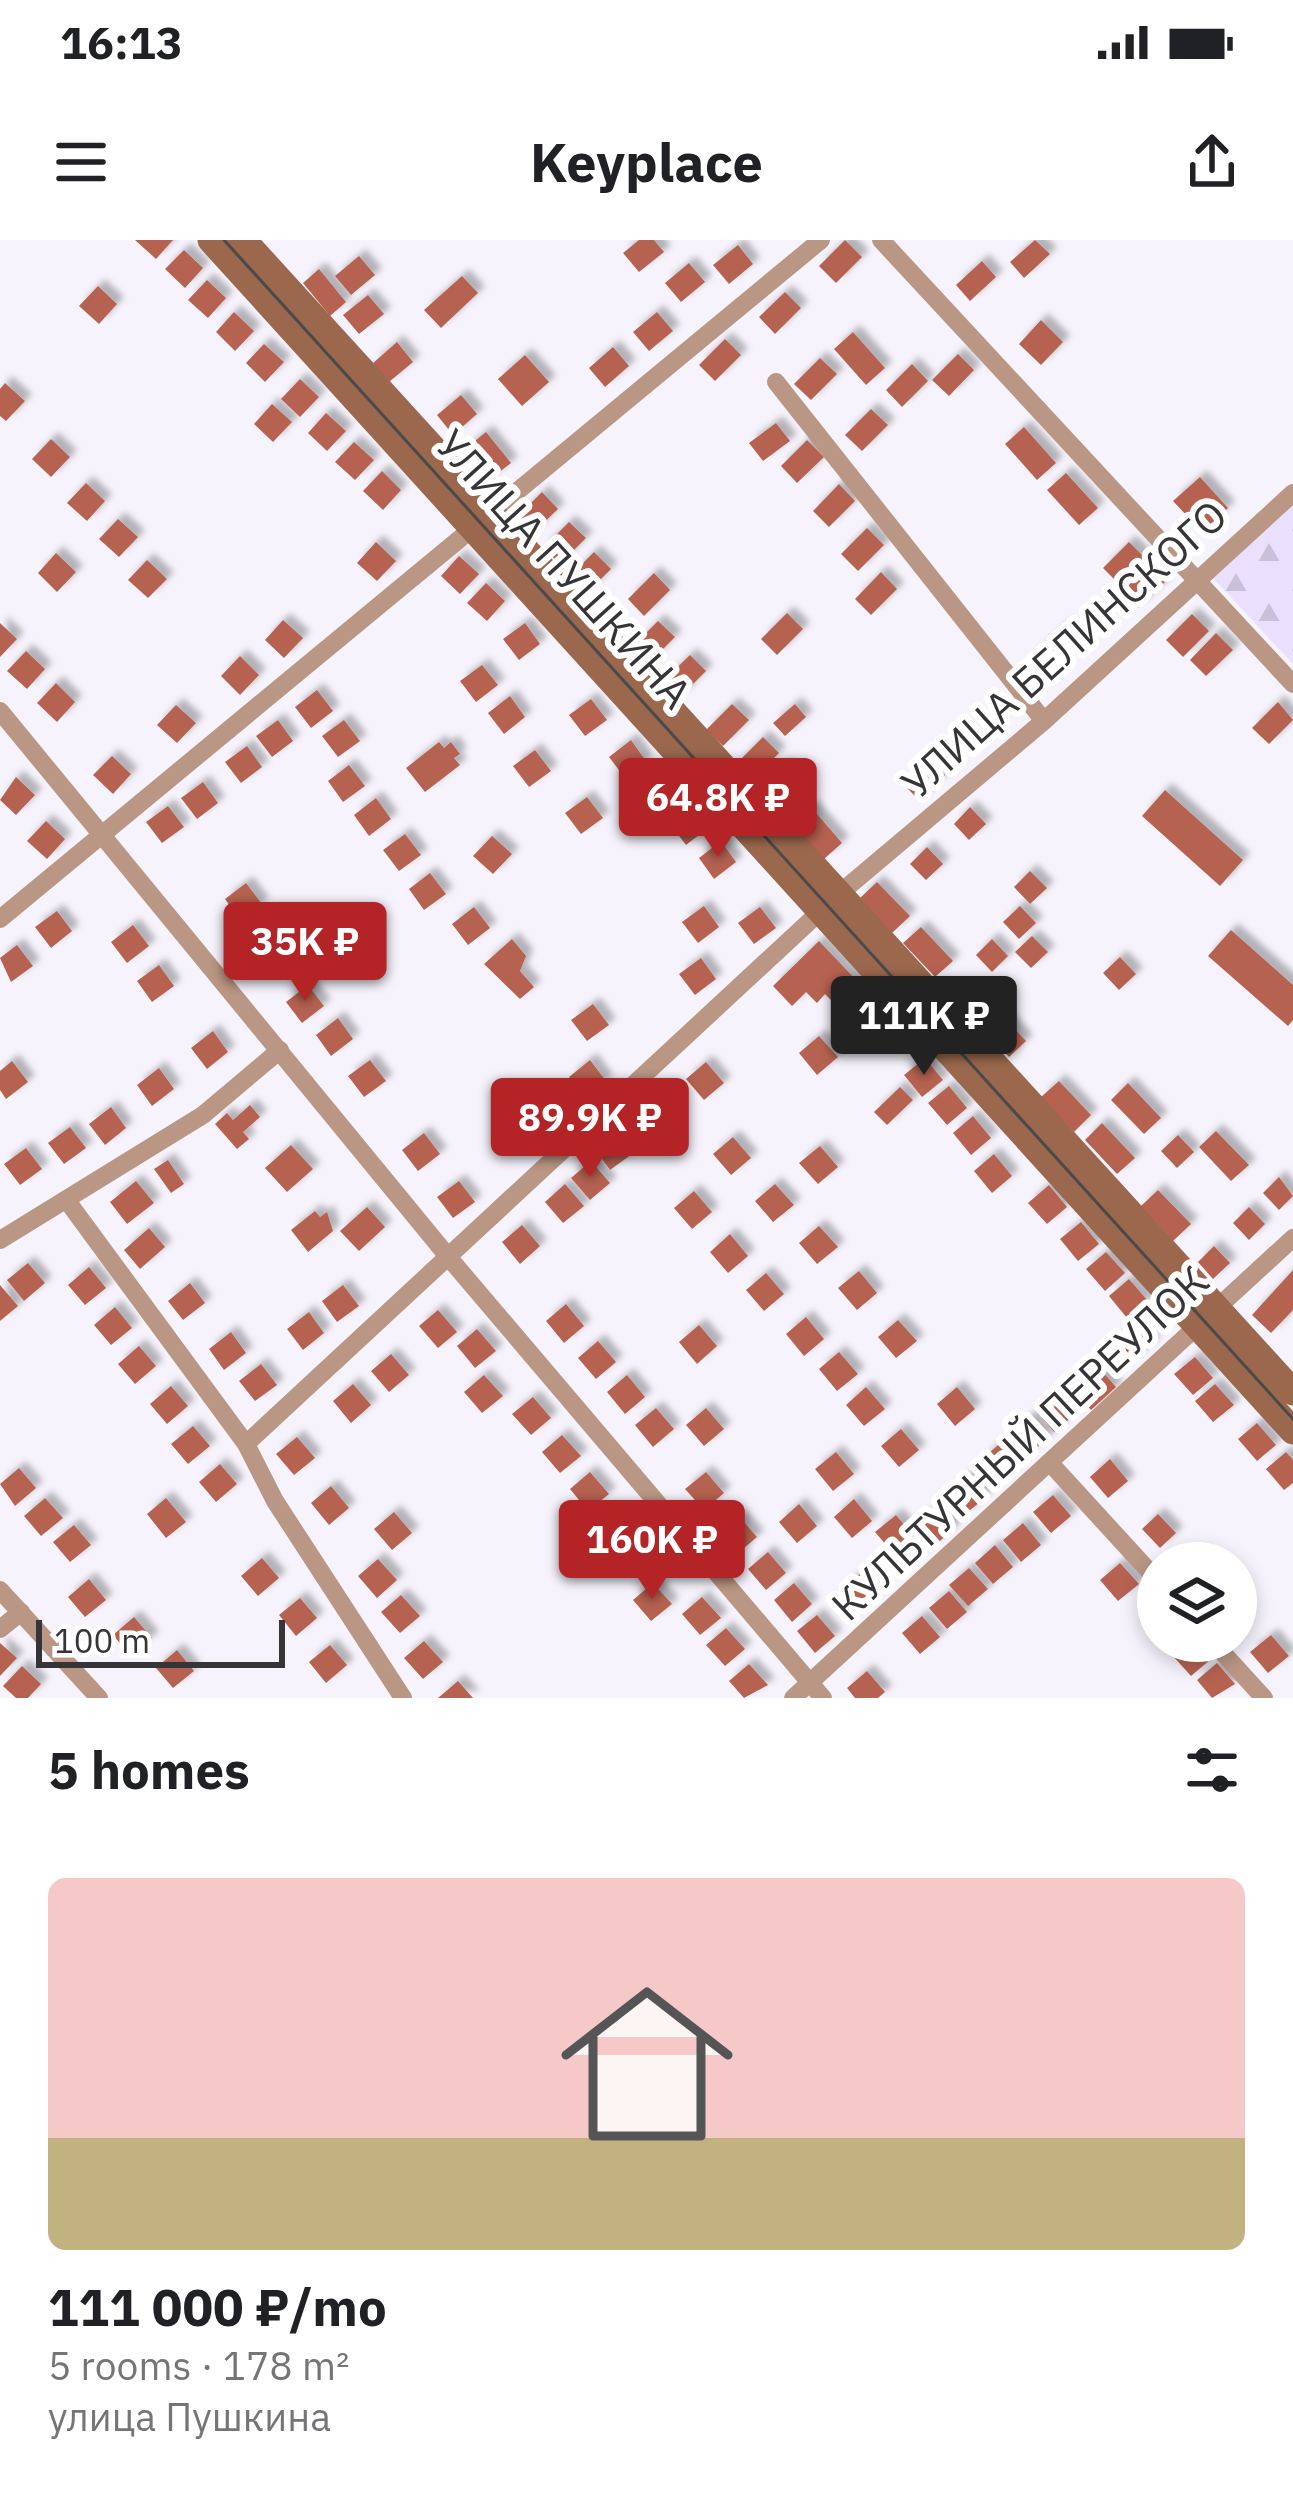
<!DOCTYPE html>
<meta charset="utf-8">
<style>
body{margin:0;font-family:"IBM Plex Sans",sans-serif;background:#f2f2f2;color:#202124;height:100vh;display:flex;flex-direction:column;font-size:45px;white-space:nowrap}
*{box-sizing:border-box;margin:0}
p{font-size:39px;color:#757577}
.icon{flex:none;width:66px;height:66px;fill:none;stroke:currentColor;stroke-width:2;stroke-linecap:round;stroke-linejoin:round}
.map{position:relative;height:1458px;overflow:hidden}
.sheet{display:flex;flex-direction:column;background:#fff;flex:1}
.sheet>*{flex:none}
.fabs{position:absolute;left:1137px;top:1302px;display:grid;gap:24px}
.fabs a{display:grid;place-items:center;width:120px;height:120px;border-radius:50%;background:#fff;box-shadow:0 6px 18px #0003;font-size:60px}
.scale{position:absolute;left:36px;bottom:30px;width:249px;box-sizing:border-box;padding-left:12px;border:6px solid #353437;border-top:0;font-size:33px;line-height:42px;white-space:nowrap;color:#353437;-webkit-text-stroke:9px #fff;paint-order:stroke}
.price{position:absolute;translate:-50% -102px;padding:0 27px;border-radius:12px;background:#b42427;color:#fff;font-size:39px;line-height:78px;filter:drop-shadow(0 3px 6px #0008)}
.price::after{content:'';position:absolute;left:50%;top:72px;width:36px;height:27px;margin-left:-18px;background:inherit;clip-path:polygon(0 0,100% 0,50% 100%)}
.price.selected{background:#222;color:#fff}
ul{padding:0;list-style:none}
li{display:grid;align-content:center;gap:24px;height:636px;padding:0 48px}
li+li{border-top:3px solid #e0e0e0}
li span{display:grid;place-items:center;height:372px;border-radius:18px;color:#555}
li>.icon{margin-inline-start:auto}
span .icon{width:216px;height:216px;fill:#fffc;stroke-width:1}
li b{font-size:51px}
h2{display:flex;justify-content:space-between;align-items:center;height:144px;padding:0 48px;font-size:51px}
.status{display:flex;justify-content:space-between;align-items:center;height:84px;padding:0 60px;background:#fff;direction:ltr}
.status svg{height:33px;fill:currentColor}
header{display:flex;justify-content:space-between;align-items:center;height:156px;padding:0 48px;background:#fff;font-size:54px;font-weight:800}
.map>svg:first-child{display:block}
</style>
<div class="status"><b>16:13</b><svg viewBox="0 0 49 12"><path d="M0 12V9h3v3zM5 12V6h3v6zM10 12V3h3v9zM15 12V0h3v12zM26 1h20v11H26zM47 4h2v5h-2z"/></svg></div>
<header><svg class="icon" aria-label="menu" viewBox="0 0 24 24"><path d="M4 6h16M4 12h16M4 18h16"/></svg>Keyplace<svg class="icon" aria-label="share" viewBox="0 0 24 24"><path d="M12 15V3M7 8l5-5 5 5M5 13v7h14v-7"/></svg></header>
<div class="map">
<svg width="1293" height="1458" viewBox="0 0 1293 1458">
<defs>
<pattern id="forest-firs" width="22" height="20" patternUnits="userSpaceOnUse" patternTransform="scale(3)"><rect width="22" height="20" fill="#eae0fe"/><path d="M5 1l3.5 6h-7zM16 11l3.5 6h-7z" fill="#c9c1da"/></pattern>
<filter id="shadow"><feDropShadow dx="7" dy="-7" stdDeviation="3" flood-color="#0004"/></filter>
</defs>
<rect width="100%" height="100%" fill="#f6f3fc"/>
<polygon fill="url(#forest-firs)" points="1293,265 1293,424 1212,337"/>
<g fill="#b66251" filter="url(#shadow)">
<polygon points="135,0 173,0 156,19"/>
<polygon points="639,0 654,0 664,12 639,32 623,13"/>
<polygon points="845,0 862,17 836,43 819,26"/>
<polygon points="1035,0 1050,14 1024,38 1010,22"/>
<polygon points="738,5 753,24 729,44 713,25"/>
<polygon points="184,10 203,28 185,48 165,29"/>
<polygon points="359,16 375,35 351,55 335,36"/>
<polygon points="982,21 996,37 970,61 956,45"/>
<polygon points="689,23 705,42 681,62 665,43"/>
<polygon points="319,29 346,62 330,76 303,43"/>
<polygon points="462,36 478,53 441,88 424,70"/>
<polygon points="207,40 226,58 208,78 188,60"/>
<polygon points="98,46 117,64 99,84 79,66"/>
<polygon points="785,52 801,68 775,94 759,77"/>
<polygon points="368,55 384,74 359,94 343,75"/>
<polygon points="234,72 254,91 235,111 216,92"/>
<polygon points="657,72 673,91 649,111 633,92"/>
<polygon points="1041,80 1063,102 1041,125 1019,104"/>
<polygon points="853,92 885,128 866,145 834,109"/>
<polygon points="725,99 741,115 715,141 699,125"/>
<polygon points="397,102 413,122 389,142 373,123"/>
<polygon points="264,104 284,122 265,142 246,123"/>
<polygon points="613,107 629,126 605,147 589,128"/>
<polygon points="958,114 974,130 949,156 932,140"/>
<polygon points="525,115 549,142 522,166 498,139"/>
<polygon points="820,118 837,134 811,160 794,144"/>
<polygon points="912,124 928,141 902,167 886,150"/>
<polygon points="300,139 319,157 300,177 281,159"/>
<polygon points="5,143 25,161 6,181 0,176 0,149"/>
<polygon points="461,155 477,174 453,195 437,175"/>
<polygon points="272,164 292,182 273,202 254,184"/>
<polygon points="871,169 888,185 862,211 845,195"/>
<polygon points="326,173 346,191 327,211 308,193"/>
<polygon points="776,183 790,201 763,221 749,203"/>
<polygon points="1024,187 1056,223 1037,240 1005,204"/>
<polygon points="486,192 511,223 489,240 465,209"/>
<polygon points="51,199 70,217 51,237 32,219"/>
<polygon points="807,200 824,217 797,243 781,226"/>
<polygon points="354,202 374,220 355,240 335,222"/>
<polygon points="382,231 401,250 383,270 363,251"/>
<polygon points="1066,233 1098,268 1079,285 1047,250"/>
<polygon points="1200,237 1228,268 1202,292 1173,261"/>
<polygon points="86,243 105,261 87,281 67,263"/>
<polygon points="839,244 855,261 829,287 813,271"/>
<polygon points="542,252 558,269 532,294 516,278"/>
<polygon points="118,279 138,297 119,317 99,299"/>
<polygon points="569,282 586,298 560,324 543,308"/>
<polygon points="867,288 884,305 858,331 841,314"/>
<polygon points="376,302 396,321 377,341 357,323"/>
<polygon points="1129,302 1145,318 1119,344 1103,328"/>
<polygon points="594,312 611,329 585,355 568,338"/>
<polygon points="56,313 76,332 57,352 38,333"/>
<polygon points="459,316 479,334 460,354 441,336"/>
<polygon points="147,320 167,339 148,358 128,340"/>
<polygon points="1148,326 1165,342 1138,368 1122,352"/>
<polygon points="881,332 897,349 871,375 855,359"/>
<polygon points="654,333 670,350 644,376 628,359"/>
<polygon points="486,343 505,361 487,381 467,363"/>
<polygon points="787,373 803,389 777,415 761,399"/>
<polygon points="1192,374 1209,391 1183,417 1166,400"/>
<polygon points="283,380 303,398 284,418 265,400"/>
<polygon points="658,381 675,397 649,423 632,407"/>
<polygon points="0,383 17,399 0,417"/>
<polygon points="525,383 540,404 519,420 503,399"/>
<polygon points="1065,386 1079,402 1047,432 1032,417"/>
<polygon points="1216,393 1233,410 1206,436 1190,420"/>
<polygon points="26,411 45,429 27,449 7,431"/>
<polygon points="690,415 706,431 680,457 664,440"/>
<polygon points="240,416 259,435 240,455 221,436"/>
<polygon points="482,425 498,445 476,462 460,441"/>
<polygon points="56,443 75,462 57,482 37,463"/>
<polygon points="317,450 333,471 311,488 295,467"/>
<polygon points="510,456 525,477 504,494 488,473"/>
<polygon points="591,459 607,480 585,496 569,475"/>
<polygon points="1278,462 1293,480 1269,504 1252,488"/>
<polygon points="732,464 749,480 723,506 706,490"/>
<polygon points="795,464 806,477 785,496 773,483"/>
<polygon points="176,465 196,483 177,503 157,485"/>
<polygon points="278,480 293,501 272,517 256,496"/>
<polygon points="344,480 360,501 338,517 322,496"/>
<polygon points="763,497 779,513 753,539 737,523"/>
<polygon points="631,500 646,521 625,538 609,517"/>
<polygon points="439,502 444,508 451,502 460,514 454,518 460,525 425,552 406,528"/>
<polygon points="247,506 262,527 241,543 225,522"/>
<polygon points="535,510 551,531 529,547 513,526"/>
<polygon points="112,516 131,534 113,554 93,535"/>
<polygon points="929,518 945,535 920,561 903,544"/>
<polygon points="349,525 365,546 343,562 328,541"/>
<polygon points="784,525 801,542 775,568 758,551"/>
<polygon points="666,536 682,557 659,573 644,552"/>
<polygon points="16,537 35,555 16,575 0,560"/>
<polygon points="203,542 218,563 197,579 181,558"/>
<polygon points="1165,550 1243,620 1220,646 1142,576"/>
<polygon points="587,557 603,578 581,594 565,573"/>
<polygon points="376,558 391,579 369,596 354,575"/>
<polygon points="168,566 184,587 162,603 146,582"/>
<polygon points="692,567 708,588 686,605 670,584"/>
<polygon points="811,567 842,603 824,619 792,584"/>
<polygon points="970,567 986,584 969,600 954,584"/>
<polygon points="46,581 65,599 47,619 27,601"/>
<polygon points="405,594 421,615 399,631 383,610"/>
<polygon points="492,596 512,614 493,634 473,616"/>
<polygon points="721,601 736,622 714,639 699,618"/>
<polygon points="927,607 943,624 926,640 910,624"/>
<polygon points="1030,631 1047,648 1030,664 1014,647"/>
<polygon points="430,633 446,654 424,670 409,649"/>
<polygon points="877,642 910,676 892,693 860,658"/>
<polygon points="246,643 262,664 240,680 225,659"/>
<polygon points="704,666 719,687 698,703 682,682"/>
<polygon points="1020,666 1036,683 1019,699 1003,682"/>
<polygon points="474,667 490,688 468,705 452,684"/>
<polygon points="760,667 776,688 754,704 738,683"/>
<polygon points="57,671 72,691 51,708 35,687"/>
<polygon points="133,685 149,706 127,723 111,702"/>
<polygon points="921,687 953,721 935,737 903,703"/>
<polygon points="1231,690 1293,745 1293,780 1288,786 1208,716"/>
<polygon points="1032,696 1048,712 1031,728 1015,712"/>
<polygon points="512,699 526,716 520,731 534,747 520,759 484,724"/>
<polygon points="992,699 1008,716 992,732 976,715"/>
<polygon points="268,700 283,721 261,737 246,717"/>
<polygon points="819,701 862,746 839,768 825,754 817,763 806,752 792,766 773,746"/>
<polygon points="17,705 33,726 11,742 0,718"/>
<polygon points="1120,717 1136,734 1119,750 1103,733"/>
<polygon points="701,718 716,739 695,755 679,734"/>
<polygon points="159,725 174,746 152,762 137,741"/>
<polygon points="308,745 324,766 302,783 286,762"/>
<polygon points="593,764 609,785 587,801 571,780"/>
<polygon points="994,766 1026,801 1009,817 977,783"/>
<polygon points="873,768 891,790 871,807 853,785"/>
<polygon points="338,778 353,799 331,816 316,795"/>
<polygon points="213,791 228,812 207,829 191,808"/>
<polygon points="819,796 838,817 817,835 799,813"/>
<polygon points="925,818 943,840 922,857 904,835"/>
<polygon points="370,820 386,841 364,857 348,836"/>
<polygon points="590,820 606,841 584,857 569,837"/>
<polygon points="12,821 28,842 6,859 0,850 0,831"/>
<polygon points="706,822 724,843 704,860 686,839"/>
<polygon points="159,828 174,849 152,866 137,845"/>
<polygon points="1059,841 1091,875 1074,892 1041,857"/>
<polygon points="1128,843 1161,878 1144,894 1111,860"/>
<polygon points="949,846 967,868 947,885 928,863"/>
<polygon points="900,847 913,860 887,885 874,872"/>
<polygon points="250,865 260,877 243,892 249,899 237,909 215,884 227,873 233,880"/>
<polygon points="111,867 126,888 105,905 89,884"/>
<polygon points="644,867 662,889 642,906 624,885"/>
<polygon points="973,876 991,898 971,915 953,893"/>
<polygon points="1102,883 1135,918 1117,934 1085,900"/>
<polygon points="70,887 86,908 64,924 48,903"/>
<polygon points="1216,891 1249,925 1231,941 1199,907"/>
<polygon points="424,893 440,914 418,931 402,910"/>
<polygon points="617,893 632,914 610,930 595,909"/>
<polygon points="1178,895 1194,912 1177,928 1161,911"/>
<polygon points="733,897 751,918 731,935 713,914"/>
<polygon points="291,905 313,929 287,952 265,928"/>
<polygon points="820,906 838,927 818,944 799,923"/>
<polygon points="26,908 42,929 20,945 4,924"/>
<polygon points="994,914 1012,936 992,953 974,931"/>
<polygon points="168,920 184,944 171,953 154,929"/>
<polygon points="591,921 610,943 590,960 571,938"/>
<polygon points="1279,937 1293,956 1279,970 1263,953"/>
<polygon points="136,941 154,963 127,984 110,962"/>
<polygon points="459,941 475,962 453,978 437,957"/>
<polygon points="565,944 584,966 563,983 545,962"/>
<polygon points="775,944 794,965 773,982 755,961"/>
<polygon points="1049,945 1067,967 1047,984 1028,963"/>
<polygon points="1158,950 1191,984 1173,1001 1141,966"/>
<polygon points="694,951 712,972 692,989 674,968"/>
<polygon points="367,967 385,987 359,1011 340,991"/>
<polygon points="1249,967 1265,984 1249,1000 1233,983"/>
<polygon points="315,971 320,977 327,972 333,991 308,1012 291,990"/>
<polygon points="1081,982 1099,1004 1078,1021 1060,999"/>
<polygon points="522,985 540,1006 520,1024 502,1002"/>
<polygon points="819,986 838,1007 817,1024 799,1003"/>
<polygon points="149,988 165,1007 140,1029 124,1010"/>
<polygon points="730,994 748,1016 728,1033 710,1012"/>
<polygon points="1214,1006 1230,1023 1213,1039 1198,1022"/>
<polygon points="1106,1012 1125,1033 1105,1051 1086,1029"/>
<polygon points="28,1023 45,1043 24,1061 7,1040"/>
<polygon points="89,1027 106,1048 85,1065 68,1045"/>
<polygon points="1293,1030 1293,1070 1271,1093 1252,1075"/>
<polygon points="859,1031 877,1053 857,1070 838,1048"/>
<polygon points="766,1033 784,1054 764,1071 746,1050"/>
<polygon points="1129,1039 1148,1061 1127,1078 1109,1056"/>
<polygon points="190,1043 205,1063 183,1080 168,1061"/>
<polygon points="0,1045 18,1066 0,1081"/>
<polygon points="343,1045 359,1066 337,1082 322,1061"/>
<polygon points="566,1064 584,1086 564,1103 546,1081"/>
<polygon points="115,1067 132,1088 111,1105 94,1085"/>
<polygon points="438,1070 457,1092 438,1108 419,1086"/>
<polygon points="309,1072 324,1093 303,1110 287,1089"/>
<polygon points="806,1077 824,1099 804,1116 786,1094"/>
<polygon points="898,1080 917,1101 896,1118 878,1097"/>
<polygon points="1136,1082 1154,1103 1134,1120 1116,1099"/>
<polygon points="699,1085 717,1106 697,1124 679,1102"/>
<polygon points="477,1089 496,1111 475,1128 457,1106"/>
<polygon points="231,1092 246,1113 224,1130 209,1109"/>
<polygon points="598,1101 616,1122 596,1139 578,1118"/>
<polygon points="139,1106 156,1126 135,1144 118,1124"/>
<polygon points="839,1112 858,1134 837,1151 819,1129"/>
<polygon points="391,1114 409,1135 389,1152 371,1131"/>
<polygon points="1195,1117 1213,1138 1193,1155 1174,1134"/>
<polygon points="1094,1122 1116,1147 1091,1170 1068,1145"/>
<polygon points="261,1124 277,1145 255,1161 239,1141"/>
<polygon points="484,1135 503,1156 482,1173 464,1152"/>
<polygon points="627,1135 645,1157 625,1174 607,1152"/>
<polygon points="353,1144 371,1165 351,1183 333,1161"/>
<polygon points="1215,1144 1234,1165 1213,1182 1195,1161"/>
<polygon points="171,1146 188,1166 167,1184 150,1164"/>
<polygon points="866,1147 885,1169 864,1186 846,1165"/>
<polygon points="957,1147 975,1169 955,1186 937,1164"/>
<polygon points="533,1157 551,1178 531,1195 512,1174"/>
<polygon points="1062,1160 1074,1175 1054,1192 1042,1178"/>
<polygon points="656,1168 674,1189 653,1207 635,1185"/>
<polygon points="706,1168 724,1189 704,1206 686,1185"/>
<polygon points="1031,1176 1049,1197 1029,1214 1011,1193"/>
<polygon points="1257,1183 1276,1205 1257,1221 1238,1199"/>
<polygon points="193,1186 210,1206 188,1224 171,1204"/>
<polygon points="901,1189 919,1210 899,1227 881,1206"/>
<polygon points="562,1195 581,1216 560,1233 542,1212"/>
<polygon points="297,1197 315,1218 294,1235 276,1214"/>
<polygon points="1003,1201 1021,1222 1001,1239 983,1218"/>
<polygon points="836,1212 854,1234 833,1251 815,1229"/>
<polygon points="1286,1212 1293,1220 1293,1243 1284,1250 1266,1229"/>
<polygon points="1110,1219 1128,1241 1108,1258 1090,1237"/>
<polygon points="220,1224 237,1244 216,1262 199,1242"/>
<polygon points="19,1228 36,1248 15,1266 0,1244"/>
<polygon points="590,1232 609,1254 588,1271 570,1249"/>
<polygon points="706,1232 724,1253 704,1270 685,1249"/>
<polygon points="966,1237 985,1258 964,1275 946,1254"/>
<polygon points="331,1246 349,1268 329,1285 311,1263"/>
<polygon points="1053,1255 1071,1276 1051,1293 1033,1272"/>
<polygon points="45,1258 63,1278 41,1296 24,1276"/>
<polygon points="166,1258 186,1282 166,1298 147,1274"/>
<polygon points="854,1259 872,1281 852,1298 834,1277"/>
<polygon points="799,1264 817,1286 797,1303 779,1282"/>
<polygon points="936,1267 954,1289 934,1306 916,1284"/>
<polygon points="394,1272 412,1293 392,1310 374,1289"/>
<polygon points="1158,1274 1176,1293 1160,1308 1142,1289"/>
<polygon points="896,1275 926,1311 906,1328 875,1292"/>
<polygon points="739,1276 757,1297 737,1314 719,1293"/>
<polygon points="1023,1283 1041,1305 1021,1322 1003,1300"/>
<polygon points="636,1284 654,1306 634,1323 615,1301"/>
<polygon points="74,1285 91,1305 70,1322 53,1302"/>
<polygon points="995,1305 1013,1327 993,1344 975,1323"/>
<polygon points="768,1312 786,1333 766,1350 748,1329"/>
<polygon points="262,1318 279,1338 258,1356 241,1336"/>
<polygon points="378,1319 397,1340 377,1358 358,1336"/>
<polygon points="1120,1323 1139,1344 1118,1361 1100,1340"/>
<polygon points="969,1328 988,1349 968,1366 949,1345"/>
<polygon points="862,1332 881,1353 860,1371 842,1349"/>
<polygon points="89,1339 106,1360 85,1377 68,1357"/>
<polygon points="653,1343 672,1364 651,1381 633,1360"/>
<polygon points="794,1343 812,1364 792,1382 774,1360"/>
<polygon points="949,1351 967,1372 947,1389 929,1368"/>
<polygon points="401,1355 420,1376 400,1393 381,1372"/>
<polygon points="702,1357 721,1378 700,1395 682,1374"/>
<polygon points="300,1358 317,1378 296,1396 279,1375"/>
<polygon points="817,1375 835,1396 815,1413 797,1391"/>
<polygon points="922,1376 940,1397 920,1414 902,1393"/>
<polygon points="134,1377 152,1398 130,1415 113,1395"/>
<polygon points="726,1388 745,1409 725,1426 706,1405"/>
<polygon points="1271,1395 1289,1416 1268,1433 1250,1412"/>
<polygon points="424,1401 443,1422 423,1439 404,1418"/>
<polygon points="1189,1401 1211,1419 1191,1436 1172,1415"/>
<polygon points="0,1403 17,1418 0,1436"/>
<polygon points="330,1405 347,1425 326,1443 309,1422"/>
<polygon points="177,1410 194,1431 173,1448 156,1428"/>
<polygon points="1217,1423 1235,1444 1212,1458 1197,1440"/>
<polygon points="749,1424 768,1445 744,1458 729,1441"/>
<polygon points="22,1426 41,1444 28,1458 16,1458 3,1446"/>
<polygon points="867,1431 885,1452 878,1458 855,1458 847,1448"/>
<polygon points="458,1441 473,1458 438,1458"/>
</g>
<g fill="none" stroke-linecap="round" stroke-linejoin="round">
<g stroke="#ba9684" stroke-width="18">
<polyline points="881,0 1293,444"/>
<polyline points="776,142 1044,481"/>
<polyline points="0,471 450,1019 823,1458"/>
<polyline points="0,679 821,0"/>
<polyline points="68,962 246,1204 275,1261 403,1458"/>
<polyline points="0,1000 203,875 280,810"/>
<polyline points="246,1204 839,654 1044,481 1293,253"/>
<polyline points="1051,1224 1158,1341"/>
<polyline points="0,1350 99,1458"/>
<polyline points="0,1389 21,1372"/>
<polyline points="1212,1401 1264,1458"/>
<polyline points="793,1458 1293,998"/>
</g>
<g stroke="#9b684d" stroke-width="27">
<polyline points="211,0 1293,1191"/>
<polyline points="243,0 1293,1152"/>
</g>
<polyline stroke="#4a494c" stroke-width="3" points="224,0 1293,1179"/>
</g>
<g text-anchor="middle" stroke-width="12" stroke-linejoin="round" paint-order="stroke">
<g font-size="42" fill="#353437" stroke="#fff">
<text transform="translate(564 329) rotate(48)" y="15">УЛИЦА ПУШКИНА</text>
<text transform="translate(1064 409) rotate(-42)" y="15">УЛИЦА БЕЛИНСКОГО</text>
<text transform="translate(1020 1203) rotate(-43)" y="15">КУЛЬТУРНЫЙ ПЕРЕУЛОК</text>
</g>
</g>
</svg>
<div class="fabs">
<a><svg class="icon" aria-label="layers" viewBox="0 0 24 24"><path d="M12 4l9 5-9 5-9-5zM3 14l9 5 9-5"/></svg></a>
</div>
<div class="scale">100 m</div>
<b class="price" style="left:718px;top:620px">64.8K ₽</b>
<b class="price" style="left:305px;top:764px">35K ₽</b>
<b class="price selected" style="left:924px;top:838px">111K ₽</b>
<b class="price" style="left:590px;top:940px">89.9K ₽</b>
<b class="price" style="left:652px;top:1362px">160K ₽</b>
</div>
<section class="sheet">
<h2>5 homes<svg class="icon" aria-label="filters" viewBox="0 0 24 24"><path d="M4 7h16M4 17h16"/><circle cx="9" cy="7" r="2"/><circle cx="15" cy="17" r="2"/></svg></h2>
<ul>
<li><span style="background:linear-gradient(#f6c9c9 70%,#c2b280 0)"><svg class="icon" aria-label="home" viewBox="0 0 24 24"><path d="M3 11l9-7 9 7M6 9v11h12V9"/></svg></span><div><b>111 000 ₽/mo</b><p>5 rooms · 178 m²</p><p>улица Пушкина</p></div></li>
</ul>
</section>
